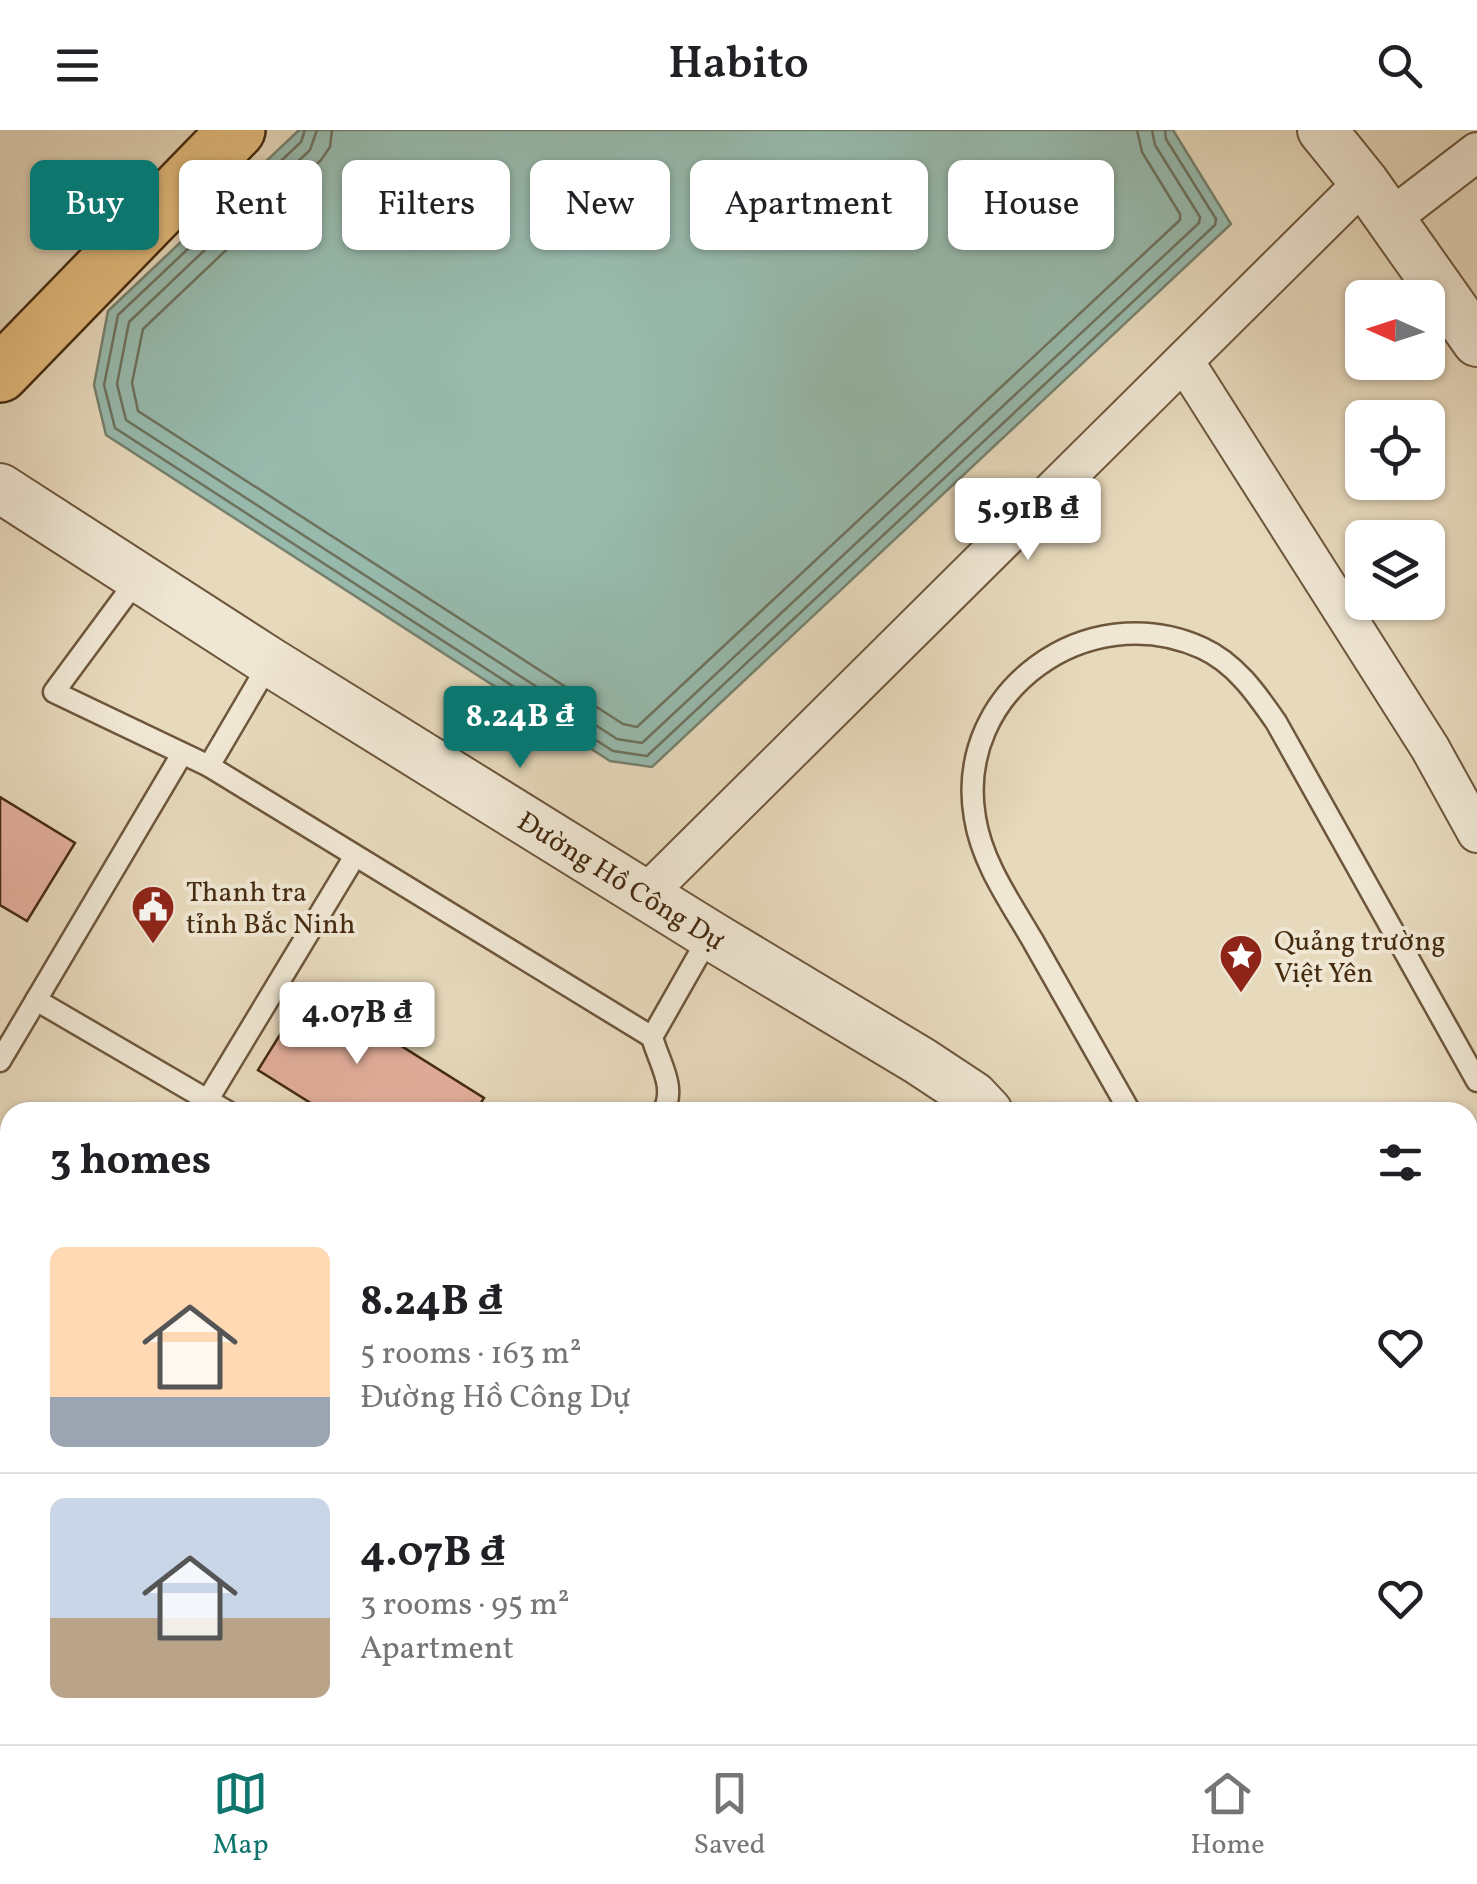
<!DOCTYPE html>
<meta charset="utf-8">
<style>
body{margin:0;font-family:Vollkorn,serif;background:#f6f6f6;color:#202124;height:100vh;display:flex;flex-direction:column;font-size:38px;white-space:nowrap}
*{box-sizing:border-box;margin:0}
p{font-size:32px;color:#757577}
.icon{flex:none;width:55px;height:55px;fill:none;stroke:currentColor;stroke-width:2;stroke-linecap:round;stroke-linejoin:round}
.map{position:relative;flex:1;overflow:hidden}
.panel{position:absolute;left:0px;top:972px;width:1478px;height:642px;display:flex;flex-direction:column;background:#fff;border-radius:30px 30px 0 0;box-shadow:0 2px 8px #0004}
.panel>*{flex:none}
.hud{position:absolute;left:30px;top:30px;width:1418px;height:90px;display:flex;gap:20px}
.needle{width:65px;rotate:273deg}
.controls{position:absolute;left:1345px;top:150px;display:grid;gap:20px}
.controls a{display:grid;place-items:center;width:100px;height:100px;border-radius:15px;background:#fff;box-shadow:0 2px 8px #0004;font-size:50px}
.price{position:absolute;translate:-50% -85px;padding:0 22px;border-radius:10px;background:#fff;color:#222;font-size:32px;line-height:65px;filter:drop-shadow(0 2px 5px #0008)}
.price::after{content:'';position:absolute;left:50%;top:60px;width:30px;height:22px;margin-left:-15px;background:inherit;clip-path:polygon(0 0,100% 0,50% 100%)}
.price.active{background:#0f766e;color:#fff}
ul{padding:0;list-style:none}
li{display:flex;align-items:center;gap:30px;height:250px;padding:0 50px}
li+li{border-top:2px solid #e0e0e0}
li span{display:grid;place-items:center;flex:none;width:280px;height:200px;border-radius:15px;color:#555}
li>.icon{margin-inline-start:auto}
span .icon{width:120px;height:120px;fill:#fffc;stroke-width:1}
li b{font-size:42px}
h2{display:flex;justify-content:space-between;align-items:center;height:120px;padding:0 50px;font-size:42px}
.pill{padding:0 35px;border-radius:15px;background:#fff;box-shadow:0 2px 8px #0004;font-size:35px;line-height:90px}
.pill.active{background:#0f766e;color:#fff}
header{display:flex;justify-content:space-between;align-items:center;height:130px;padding:0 50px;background:#fff;font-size:45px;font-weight:600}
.dock{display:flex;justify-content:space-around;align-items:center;height:140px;border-top:2px solid #e0e0e0;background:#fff;font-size:28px;color:#757577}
.dock a{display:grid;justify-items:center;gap:5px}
.dock .active{color:#0f766e}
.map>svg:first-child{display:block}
</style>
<header><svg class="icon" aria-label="menu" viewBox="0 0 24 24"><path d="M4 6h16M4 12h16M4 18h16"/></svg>Habito<svg class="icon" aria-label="search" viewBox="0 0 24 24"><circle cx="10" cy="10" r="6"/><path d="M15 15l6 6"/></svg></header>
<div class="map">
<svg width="1477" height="1614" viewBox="0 0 1477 1614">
<rect width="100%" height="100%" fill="#e7d9bc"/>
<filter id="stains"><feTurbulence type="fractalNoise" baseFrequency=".002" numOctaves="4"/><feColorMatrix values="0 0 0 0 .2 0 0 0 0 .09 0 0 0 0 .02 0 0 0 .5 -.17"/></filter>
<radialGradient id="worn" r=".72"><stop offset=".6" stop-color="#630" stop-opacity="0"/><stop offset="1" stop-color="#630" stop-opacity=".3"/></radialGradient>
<polygon fill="#97baad" stroke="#76816e" stroke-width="2.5" points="299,0 1173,0 1231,94 652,637 610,631 106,305 94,255 108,181"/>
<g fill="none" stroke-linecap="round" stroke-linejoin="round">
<g stroke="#6e725e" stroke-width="2.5">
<polyline points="305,0 301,12 118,185 104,255 115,298 613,621 647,626 1215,95 1216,89 1166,9 1165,0"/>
<polyline points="317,0 310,20 129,192 117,254 126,290 617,609 642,613 1199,93 1200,87 1155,15 1152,0"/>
<polyline points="332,0 330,17 321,30 143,199 132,253 138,281 623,594 637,597 1180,90 1180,84 1142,22 1137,0"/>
</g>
</g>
<g fill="#e4af9d" stroke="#452b0f" stroke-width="2.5">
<polygon points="0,667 75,713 27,791 0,775"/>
<polygon points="309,858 484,968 475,982 325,982 258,940"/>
<polygon points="10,1191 10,1245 0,1247 0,1193"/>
</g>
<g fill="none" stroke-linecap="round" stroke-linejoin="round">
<defs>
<g id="service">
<polyline points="139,447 54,562 209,636 652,907"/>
<polyline points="209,636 270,532"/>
<polyline points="36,870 228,982"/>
<polyline points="0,931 182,624"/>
<polyline points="207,971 355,726"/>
<path d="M 663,982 C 677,957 659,933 652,907 L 710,805"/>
<path d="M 1130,982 C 1098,925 1065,868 1033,811 C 1011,773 982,733 975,688 C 953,561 1088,466 1202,518 C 1235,533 1256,563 1276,592 L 1477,951"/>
<polyline points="0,1027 10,1036"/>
<polyline points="0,1157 10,1155"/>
</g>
<g id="minor">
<polyline points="1390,89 1477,22"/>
<polyline points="1184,231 1430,618 1477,703"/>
<polyline points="645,765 1364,52"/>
<polyline points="1468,1399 1477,1394"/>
<polyline points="458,1614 472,1605"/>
</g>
<g id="tertiary">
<polyline points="1322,0 1364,52 1477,212"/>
<path id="s1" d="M 0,358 L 270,532 L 710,805 L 920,931 L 973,966 L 988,982"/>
<polyline points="1358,1605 1364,1614"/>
</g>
<polyline id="trunk" points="0,244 237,0"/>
</defs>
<use href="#service" stroke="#6e563a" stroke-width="25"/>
<use href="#minor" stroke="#6e563a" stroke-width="42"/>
<use href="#tertiary" stroke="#6e563a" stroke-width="52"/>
<use href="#trunk" stroke="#452b0f" stroke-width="60"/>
<use href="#service" stroke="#efe6d3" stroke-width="20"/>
<use href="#minor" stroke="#efe6d3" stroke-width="38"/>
<use href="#tertiary" stroke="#efe6d3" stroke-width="48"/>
<use href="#trunk" stroke="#e4bc7e" stroke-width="55"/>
</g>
<defs>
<symbol id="civic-pin" viewBox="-11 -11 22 30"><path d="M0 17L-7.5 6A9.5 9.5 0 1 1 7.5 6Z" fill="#8f2418" stroke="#efe6d3"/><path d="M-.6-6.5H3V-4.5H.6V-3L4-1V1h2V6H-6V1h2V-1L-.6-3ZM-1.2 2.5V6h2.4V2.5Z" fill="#fff"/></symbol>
<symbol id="sight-pin" viewBox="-11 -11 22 30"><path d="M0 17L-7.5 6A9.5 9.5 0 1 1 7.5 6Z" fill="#8f2418" stroke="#efe6d3"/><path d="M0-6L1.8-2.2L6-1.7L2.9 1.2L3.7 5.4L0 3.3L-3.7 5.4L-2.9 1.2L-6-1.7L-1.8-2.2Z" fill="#fff"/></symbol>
</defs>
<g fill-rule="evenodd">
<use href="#civic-pin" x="128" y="752" width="50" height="68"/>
<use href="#sight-pin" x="1216" y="801" width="50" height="68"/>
</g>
<g text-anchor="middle" stroke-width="8" stroke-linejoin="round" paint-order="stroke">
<g font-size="28" fill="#452b0f" stroke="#efe6d3">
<text dy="10" stroke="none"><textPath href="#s1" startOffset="735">Đường Hồ Công Dự</textPath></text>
</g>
<g font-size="28" fill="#452b0f" stroke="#efe6d3" text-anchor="start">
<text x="186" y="771">Thanh tra<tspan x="186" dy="32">tỉnh Bắc Ninh</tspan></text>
<text x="1274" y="820">Quảng trường<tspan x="1274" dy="32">Việt Yên</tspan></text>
</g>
</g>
<rect width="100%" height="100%" filter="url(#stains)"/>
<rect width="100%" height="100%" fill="url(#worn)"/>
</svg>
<div class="controls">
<a><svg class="needle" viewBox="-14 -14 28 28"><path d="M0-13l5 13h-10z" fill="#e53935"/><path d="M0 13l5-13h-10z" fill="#757577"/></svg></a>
<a><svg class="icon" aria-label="locate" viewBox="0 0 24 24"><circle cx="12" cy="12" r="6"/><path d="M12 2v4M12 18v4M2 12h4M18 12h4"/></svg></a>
<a><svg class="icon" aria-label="layers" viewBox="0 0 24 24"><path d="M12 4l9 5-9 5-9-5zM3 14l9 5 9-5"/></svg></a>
</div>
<b class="price" style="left:1028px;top:433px">5.91B ₫</b>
<b class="price active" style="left:520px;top:641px">8.24B ₫</b>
<b class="price" style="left:357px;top:937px">4.07B ₫</b>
<div class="hud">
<a class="pill active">Buy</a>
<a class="pill">Rent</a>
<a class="pill">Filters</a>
<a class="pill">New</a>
<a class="pill">Apartment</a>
<a class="pill">House</a>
</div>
<section class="panel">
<h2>3 homes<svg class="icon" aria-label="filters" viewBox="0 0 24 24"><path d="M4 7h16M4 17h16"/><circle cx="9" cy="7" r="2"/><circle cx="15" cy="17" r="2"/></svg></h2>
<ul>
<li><span style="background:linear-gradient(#ffd9b3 75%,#9aa5b1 0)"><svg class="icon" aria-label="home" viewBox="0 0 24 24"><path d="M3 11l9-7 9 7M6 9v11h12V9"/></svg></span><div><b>8.24B ₫</b><p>5 rooms · 163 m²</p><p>Đường Hồ Công Dự</p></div><svg class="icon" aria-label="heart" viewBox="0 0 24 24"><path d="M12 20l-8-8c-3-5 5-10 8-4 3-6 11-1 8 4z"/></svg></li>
<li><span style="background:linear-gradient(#c9d6e8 60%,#b9a48a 0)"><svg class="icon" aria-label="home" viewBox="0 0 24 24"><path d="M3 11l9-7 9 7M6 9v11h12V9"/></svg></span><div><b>4.07B ₫</b><p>3 rooms · 95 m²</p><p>Apartment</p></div><svg class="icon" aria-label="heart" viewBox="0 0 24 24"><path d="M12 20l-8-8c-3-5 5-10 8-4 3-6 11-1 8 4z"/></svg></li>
</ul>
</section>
</div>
<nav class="dock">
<a class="active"><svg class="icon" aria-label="map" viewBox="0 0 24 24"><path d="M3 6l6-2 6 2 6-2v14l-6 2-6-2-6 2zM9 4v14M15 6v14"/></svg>Map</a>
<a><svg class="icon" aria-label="saved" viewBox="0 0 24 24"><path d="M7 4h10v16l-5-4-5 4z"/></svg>Saved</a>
<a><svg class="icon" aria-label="home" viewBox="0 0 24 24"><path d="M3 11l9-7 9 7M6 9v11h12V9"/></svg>Home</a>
</nav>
